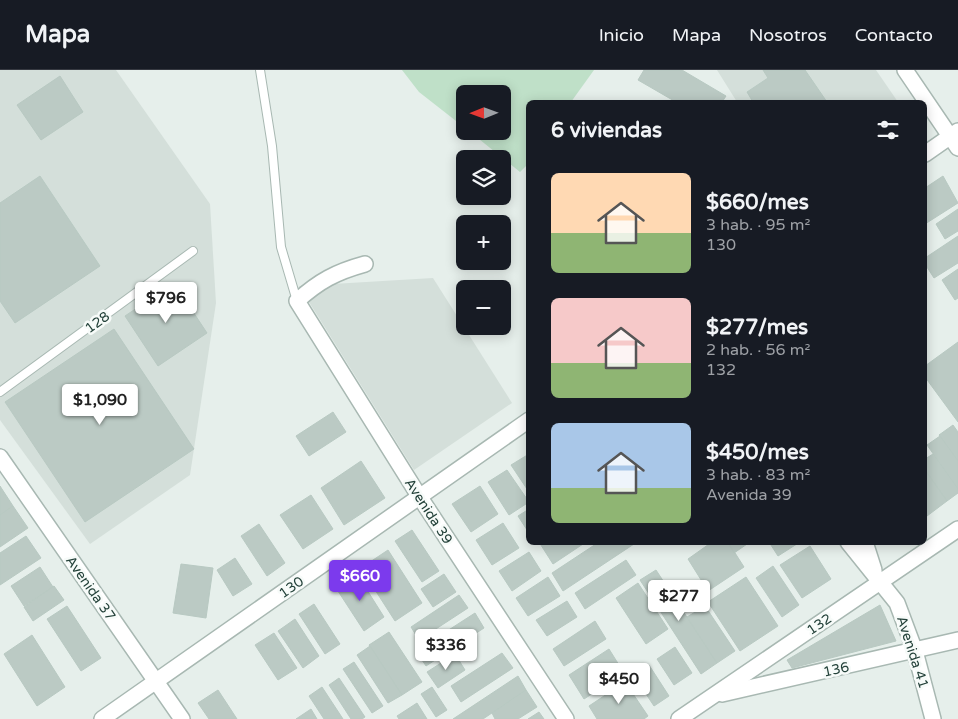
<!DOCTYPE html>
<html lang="es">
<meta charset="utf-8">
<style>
body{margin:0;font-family:"Varela Round",sans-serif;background:#242831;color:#f1f3f6;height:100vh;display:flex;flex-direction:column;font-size:19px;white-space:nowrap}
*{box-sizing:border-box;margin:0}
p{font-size:16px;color:#9ea1a6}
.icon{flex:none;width:28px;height:28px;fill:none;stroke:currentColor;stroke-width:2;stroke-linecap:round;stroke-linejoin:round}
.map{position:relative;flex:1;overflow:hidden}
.panel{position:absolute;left:526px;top:30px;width:401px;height:445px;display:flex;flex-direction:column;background:#171b24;border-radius:8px;box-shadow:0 2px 12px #0003}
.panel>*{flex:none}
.needle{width:32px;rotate:269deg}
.controls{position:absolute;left:456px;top:15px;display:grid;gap:10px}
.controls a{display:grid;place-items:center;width:55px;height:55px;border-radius:8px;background:#171b24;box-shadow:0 2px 12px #0003;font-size:25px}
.price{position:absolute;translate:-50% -42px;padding:0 11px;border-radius:5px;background:#fff;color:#222;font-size:16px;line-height:32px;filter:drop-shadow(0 1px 2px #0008)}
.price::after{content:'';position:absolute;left:50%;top:30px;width:15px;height:11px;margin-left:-8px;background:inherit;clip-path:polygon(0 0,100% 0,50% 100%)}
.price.current{background:#7c3aed;color:#fff}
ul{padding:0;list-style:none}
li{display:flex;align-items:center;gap:15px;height:125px;padding:0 25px}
li span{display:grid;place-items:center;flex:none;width:140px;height:100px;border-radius:8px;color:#555}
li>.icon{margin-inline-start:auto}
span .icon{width:60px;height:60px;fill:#fffc;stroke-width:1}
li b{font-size:21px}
h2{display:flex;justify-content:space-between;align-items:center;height:60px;padding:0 25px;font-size:21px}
header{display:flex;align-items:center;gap:30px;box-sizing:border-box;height:70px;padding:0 25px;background:#171b24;border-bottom:1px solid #363941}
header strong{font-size:24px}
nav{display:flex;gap:28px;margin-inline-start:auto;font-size:18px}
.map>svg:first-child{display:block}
</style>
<header>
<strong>Mapa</strong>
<nav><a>Inicio</a><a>Mapa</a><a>Nosotros</a><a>Contacto</a></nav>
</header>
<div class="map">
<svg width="958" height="649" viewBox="0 0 958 649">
<rect width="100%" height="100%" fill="#e6efeb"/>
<g fill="#d4dfda">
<polygon points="0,0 116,0 210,134 216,233 190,405 90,474 0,350"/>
<polygon points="717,0 876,0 898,32 737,32"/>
<polygon points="433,208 512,333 414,400 299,216"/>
</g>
<polygon fill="#bfe0c8" points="402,0 594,0 571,32 529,32 529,93 520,102 469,61 502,61 502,24 465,24 465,58 419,22"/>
<g fill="#bbcac4" stroke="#b8c9c2">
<polygon points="644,0 682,0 726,26 722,32 676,32 638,10"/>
<polygon points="763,0 805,0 827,32 753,32 747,22 768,8"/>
<polygon points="60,6 83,42 41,70 17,35"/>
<polygon points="40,106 100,196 15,253 0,231 0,133"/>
<polygon points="943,106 958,133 925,154 925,118"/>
<polygon points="958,139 958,161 945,169 936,154"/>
<polygon points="958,166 958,193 934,208 925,194 925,188"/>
<polygon points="958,199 958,228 955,230 942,210"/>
<polygon points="174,213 207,263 158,296 125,246"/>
<polygon points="114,259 194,379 85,452 5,332"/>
<polygon points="958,272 958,352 925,307 925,296"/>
<polygon points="333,342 346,362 309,386 296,366"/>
<polygon points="953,355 958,362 958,391 939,365"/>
<polygon points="940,366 958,391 958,419 927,375"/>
<polygon points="529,384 529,422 511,395"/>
<polygon points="933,384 958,419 958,423 947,431 925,400 925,389"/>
<polygon points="361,391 385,428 344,455 321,418"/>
<polygon points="507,400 529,432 509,445 488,412"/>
<polygon points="925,400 947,431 927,446 925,443"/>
<polygon points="0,416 13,436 0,445"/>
<polygon points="480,416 498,444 471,462 452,434"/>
<polygon points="311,425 333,459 303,479 280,445"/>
<polygon points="13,436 28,458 0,477 0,445"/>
<polygon points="529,439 529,463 518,446"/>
<polygon points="503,453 519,478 492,495 476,470"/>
<polygon points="259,454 285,493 267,506 241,466"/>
<polygon points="412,460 439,501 422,512 395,471"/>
<polygon points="26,466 41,488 0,515 0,483"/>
<polygon points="539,472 586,472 553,494"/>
<polygon points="599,472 637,472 563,521 552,503"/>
<polygon points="712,472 728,472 744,497 708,521 688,489"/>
<polygon points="728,472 750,472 734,483"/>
<polygon points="769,472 800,472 778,486"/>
<polygon points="810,476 831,509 802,528 780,495"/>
<polygon points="388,480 422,533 395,551 361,498"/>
<polygon points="529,482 541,501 512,521 499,501"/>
<polygon points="235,488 252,514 233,526 217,500"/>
<polygon points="626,490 636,505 585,539 575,523"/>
<polygon points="181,494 213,498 206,548 173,543"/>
<polygon points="773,496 799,535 782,547 756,508"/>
<polygon points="40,497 53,517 24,536 11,516"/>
<polygon points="656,500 717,593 701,604 640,510"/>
<polygon points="357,504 384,547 364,561 336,518"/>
<polygon points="444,504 456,522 433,537 421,519"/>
<polygon points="548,507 560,526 528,546 516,528"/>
<polygon points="746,507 778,556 740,581 708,532"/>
<polygon points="638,513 668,559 646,574 616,528"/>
<polygon points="54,516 64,530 33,551 24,537"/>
<polygon points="459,525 468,538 419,570 411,557"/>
<polygon points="567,531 577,547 547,566 536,550"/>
<polygon points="314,534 340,574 325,584 299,544"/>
<polygon points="880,535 896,571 792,598 787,590"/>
<polygon points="67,536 101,588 81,601 47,549"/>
<polygon points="705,536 735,581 717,593 687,547"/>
<polygon points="475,543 484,558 426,596 416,581"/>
<polygon points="295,549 319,586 303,598 278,561"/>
<polygon points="595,551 606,569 564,596 553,579"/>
<polygon points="389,562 422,612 402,625 369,575"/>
<polygon points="274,563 297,598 278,610 255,575"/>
<polygon points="32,565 65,617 37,636 4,584"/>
<polygon points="370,576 402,625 388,633 357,585"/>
<polygon points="675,577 692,603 674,615 657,589"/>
<polygon points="609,579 624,603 584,629 569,605"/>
<polygon points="502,583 513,598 461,632 451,616"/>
<polygon points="455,584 465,600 438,618 427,602"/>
<polygon points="354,592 383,636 372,643 343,599"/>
<polygon points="649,595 669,626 654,636 634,606"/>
<polygon points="518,606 526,620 483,649 453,649"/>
<polygon points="339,608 365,647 362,649 351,649 329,615"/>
<polygon points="625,612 648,646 644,649 597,649 589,636"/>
<polygon points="322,617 343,649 324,649 309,626"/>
<polygon points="432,617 447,640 436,647 421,624"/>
<polygon points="218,620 237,649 209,649 198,633"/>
<polygon points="526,620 537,637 518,649 495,649 492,643"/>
<polygon points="417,633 427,649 399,649 397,646"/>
<polygon points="311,639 317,649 296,649"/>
<polygon points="539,642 544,649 528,649"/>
</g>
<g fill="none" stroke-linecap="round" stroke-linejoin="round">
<defs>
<g id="service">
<polyline points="260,0 272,76 281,177 297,231"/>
<polyline points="0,322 193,181"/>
</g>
<g id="minor">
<polyline points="905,0 958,78"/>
<path d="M 365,194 C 336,202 319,211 297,231 L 419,426 L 566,649"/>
<polyline points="0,387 182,649"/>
<polyline points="848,472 897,533 915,581 933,649"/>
<polyline points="865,472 874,500"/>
<polyline points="722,624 958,570"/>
<polyline points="679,649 958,459"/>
</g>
<g id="tertiary">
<polyline points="925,84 958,61"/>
<polyline points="102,649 529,350"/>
</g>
</defs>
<use href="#service" stroke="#a8b8b2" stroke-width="10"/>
<use href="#minor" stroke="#a8b8b2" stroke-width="18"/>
<use href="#tertiary" stroke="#a8b8b2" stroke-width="18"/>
<use href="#service" stroke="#fff" stroke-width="8"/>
<use href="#minor" stroke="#fff" stroke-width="15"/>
<use href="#tertiary" stroke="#fff" stroke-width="15"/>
</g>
<g text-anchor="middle" stroke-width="5" stroke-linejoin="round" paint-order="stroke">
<g font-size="14" fill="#24423a" stroke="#f7fbf9">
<text transform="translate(97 252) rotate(-36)" y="5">128</text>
<text transform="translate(429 441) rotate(57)" y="5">Avenida 39</text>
<text transform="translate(291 517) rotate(-35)" y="5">130</text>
<text transform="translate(91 518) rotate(55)" y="5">Avenida 37</text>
<text transform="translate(819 554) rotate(-34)" y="5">132</text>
<text transform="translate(913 582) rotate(72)" y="5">Avenida 41</text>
<text transform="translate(836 599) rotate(-12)" y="5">136</text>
</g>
</g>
</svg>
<div class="controls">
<a><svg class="needle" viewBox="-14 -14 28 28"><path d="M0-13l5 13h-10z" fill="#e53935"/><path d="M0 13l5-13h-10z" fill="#9ea1a6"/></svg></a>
<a><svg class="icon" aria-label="layers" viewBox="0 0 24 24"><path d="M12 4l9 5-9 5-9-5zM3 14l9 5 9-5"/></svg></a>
<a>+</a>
<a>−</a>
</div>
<b class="price" style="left:166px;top:254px">$796</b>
<b class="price" style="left:100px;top:356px">$1,090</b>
<b class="price current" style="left:360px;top:532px">$660</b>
<b class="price" style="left:679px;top:552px">$277</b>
<b class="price" style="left:446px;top:601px">$336</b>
<b class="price" style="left:619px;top:635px">$450</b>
<section class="panel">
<h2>6 viviendas<svg class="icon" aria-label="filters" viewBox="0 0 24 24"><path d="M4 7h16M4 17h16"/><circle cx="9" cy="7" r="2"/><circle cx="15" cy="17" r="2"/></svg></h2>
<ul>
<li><span style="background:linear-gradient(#ffd9b3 60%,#8fb573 0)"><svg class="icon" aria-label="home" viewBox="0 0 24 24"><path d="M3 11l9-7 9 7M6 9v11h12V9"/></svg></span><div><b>$660/mes</b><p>3 hab. · 95 m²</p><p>130</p></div></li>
<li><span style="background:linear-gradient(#f6c9c9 65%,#8fb573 0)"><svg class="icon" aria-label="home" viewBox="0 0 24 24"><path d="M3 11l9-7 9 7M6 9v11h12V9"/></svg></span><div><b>$277/mes</b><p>2 hab. · 56 m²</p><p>132</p></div></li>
<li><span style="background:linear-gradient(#a9c7e8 65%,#8fb573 0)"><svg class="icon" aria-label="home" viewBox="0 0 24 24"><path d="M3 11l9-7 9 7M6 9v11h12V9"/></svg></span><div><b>$450/mes</b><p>3 hab. · 83 m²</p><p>Avenida 39</p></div></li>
</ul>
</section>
</div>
